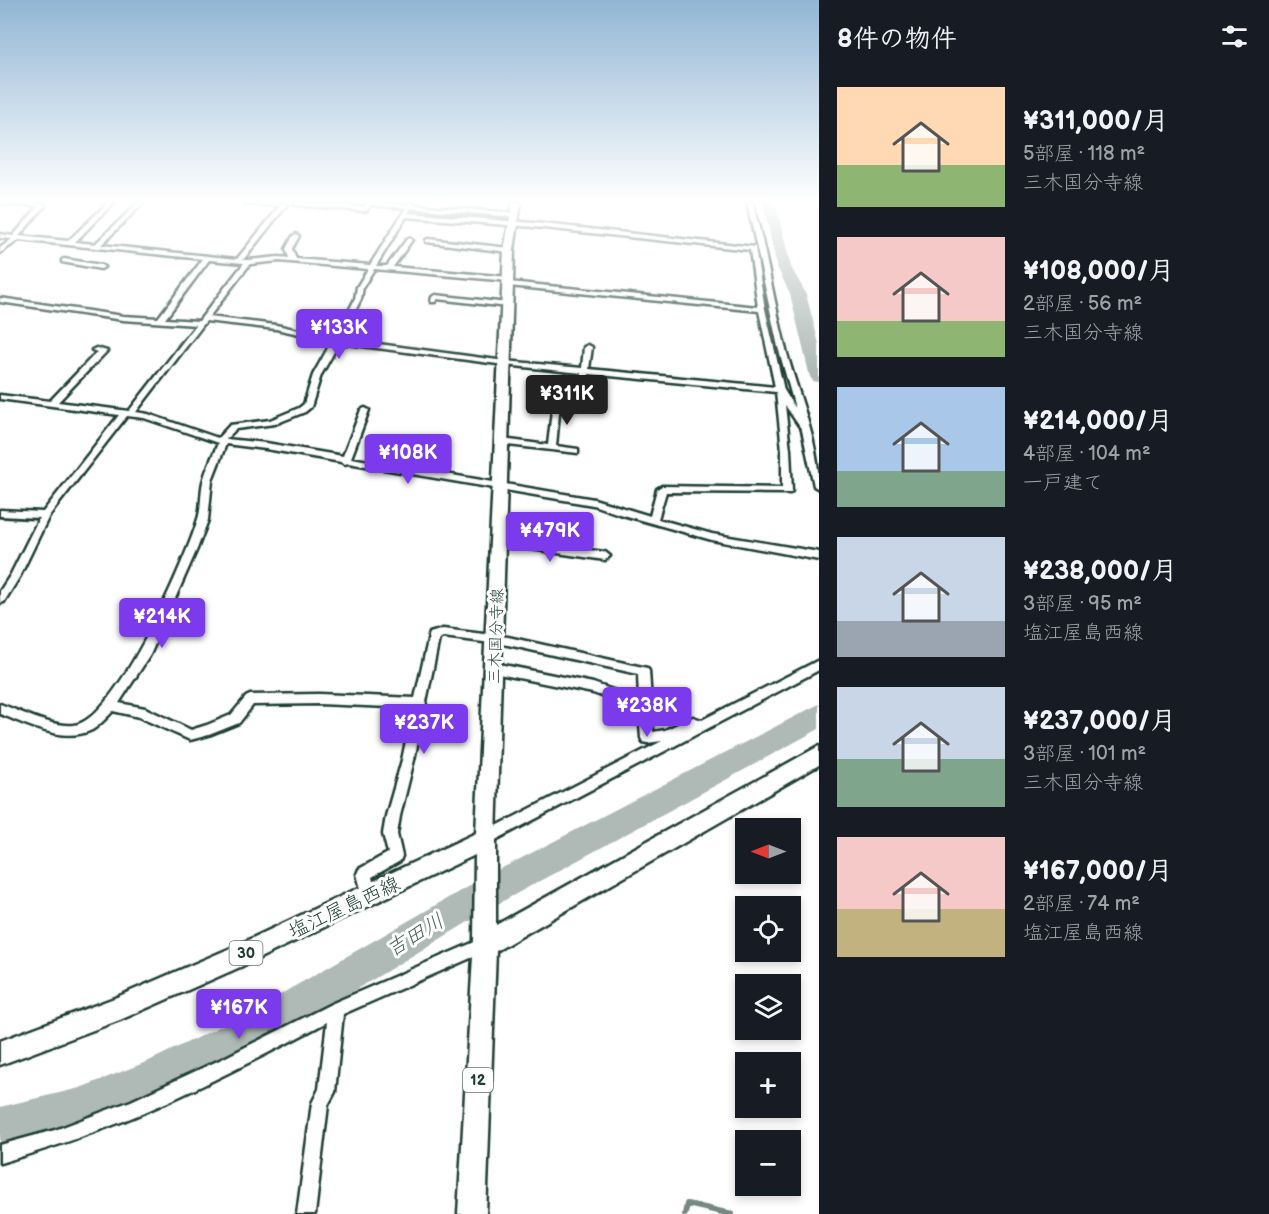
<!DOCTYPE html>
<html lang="ja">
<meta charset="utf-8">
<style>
body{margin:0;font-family:"Balsamiq Sans","Klee One",sans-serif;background:#242831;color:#f1f3f6;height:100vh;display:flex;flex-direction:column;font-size:22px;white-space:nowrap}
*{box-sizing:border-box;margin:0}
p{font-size:20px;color:#9ea1a6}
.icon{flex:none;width:33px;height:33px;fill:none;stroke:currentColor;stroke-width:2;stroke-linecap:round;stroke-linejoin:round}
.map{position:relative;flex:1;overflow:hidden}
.side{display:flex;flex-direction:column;background:#171b24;width:450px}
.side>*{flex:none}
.needle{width:39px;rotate:270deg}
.buttons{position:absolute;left:735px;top:818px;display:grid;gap:12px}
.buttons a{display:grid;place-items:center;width:66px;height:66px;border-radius:0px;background:#171b24;box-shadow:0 3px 9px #0003;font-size:30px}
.price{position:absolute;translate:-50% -51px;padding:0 14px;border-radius:6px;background:#7c3aed;color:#fff;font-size:20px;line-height:39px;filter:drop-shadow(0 2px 3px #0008)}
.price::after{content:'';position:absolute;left:50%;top:36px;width:18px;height:14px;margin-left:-9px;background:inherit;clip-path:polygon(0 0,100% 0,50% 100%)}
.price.active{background:#222;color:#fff}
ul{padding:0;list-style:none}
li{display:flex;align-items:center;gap:18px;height:150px;padding:0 18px}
li span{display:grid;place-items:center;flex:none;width:168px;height:120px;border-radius:0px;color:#555}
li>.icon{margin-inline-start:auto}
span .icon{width:72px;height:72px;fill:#fffc;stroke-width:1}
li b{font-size:26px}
h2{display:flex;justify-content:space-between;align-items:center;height:72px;padding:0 18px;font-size:26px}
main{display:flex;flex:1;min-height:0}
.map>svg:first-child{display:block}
</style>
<main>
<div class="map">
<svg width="819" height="1214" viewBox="0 0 819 1214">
<rect width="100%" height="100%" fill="#fff"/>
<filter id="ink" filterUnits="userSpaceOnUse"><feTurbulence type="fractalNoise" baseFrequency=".0167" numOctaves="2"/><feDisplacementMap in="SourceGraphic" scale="12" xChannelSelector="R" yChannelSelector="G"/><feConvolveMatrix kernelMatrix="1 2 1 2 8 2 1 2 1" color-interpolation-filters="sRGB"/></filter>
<g filter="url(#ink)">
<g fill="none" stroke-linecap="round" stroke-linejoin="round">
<g stroke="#758883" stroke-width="2">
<polyline points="274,221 287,206 295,202"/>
<polyline points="248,259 262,236"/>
<polyline points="214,302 243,264"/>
</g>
<g stroke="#758883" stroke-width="3">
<polyline points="172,356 179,344 199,322"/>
<polyline points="81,475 127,417"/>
</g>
<g stroke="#758883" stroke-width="4">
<polyline points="50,515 82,474"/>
<polyline points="0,517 38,519"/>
</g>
<polyline stroke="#758883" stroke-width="6" points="685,1214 687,1204 731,1214"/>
<g fill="#afbab7" fill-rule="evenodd">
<polygon points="763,202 775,202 791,267 806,294 819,344 819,382 813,381 810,377 790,294 777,267"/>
<polygon points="819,704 819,729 503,901 276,1038 172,1088 80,1126 0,1145 0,1107 80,1088 149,1061 250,1012 481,879"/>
</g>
<defs>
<g id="minor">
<path d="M 0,202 L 45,204 L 45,206 L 19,236 L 68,241 L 109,202 L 114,202 L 75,242 L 95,244 L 139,202 L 144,202 L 101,245 L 237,259 L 280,206 L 245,204 L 243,202 L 286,204 L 286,206 L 243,260 L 248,260 L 279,257 L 289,258 L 286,249 L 293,236 L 296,234 L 299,236 L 292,249 L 296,259 L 370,265 L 406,208 L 371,205 L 366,211 L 295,205 L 295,203 L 297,202 L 364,207 L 368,202 L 408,205 L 410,202 L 414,202 L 413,205 L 514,213 L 517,215 L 514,217 L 411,208 L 408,213 L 534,223 L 755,247 L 765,309 L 784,390 L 795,408 L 778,347 L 747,202 L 752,202 C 766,249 773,298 785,346 C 797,393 819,440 819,489 L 814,486 L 802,430 L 785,405 L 790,450 L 792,491 L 790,493 L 666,492 L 658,519 L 712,534 L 819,552 L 819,560 L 712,540 L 619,514 L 593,505 L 348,463 L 345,464 L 341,462 L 266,449 L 226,444 L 212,480 L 208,520 L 197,549 L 150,655 L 119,703 L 145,708 L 191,730 L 207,725 L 231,715 L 246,697 L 250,695 L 319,694 L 415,698 L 429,636 L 430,633 L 443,629 L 508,637 L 647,668 L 649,671 L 653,732 L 665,730 L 693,717 L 702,720 L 819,660 L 819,670 L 486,845 L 481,844 L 479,839 L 481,834 L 662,741 L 647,743 L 643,742 L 641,738 L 639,709 L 621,703 L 619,717 L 615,718 L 611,717 L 609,713 L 610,699 L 593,693 L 494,673 L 490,671 L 488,668 L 490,665 L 494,663 L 593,683 L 639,699 L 638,674 L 508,645 L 443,637 L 439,639 L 414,760 L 400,816 L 397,834 L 402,856 L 400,861 L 372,877 L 376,895 L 374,900 L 369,902 L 364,900 L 357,874 L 359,869 L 388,853 L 383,834 L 386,816 L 402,760 L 413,708 L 319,704 L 253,705 L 239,723 L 209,735 L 190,740 L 139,717 L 113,711 C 107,717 99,726 92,730 C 63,744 27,724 0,714 L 0,704 C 23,712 50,727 74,725 C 116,721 185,561 197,522 C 202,510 200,495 203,482 C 206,469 213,456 218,443 L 144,418 L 127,416 L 49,516 L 20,576 L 4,602 L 0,603 L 0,591 L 11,574 L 39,518 L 0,516 L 0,510 L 43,512 L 119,415 L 0,399 L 0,395 L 50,401 L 97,352 L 92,350 L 96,348 L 107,351 L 58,402 L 129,411 L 196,325 L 123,320 L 0,302 L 0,298 L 123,316 L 158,318 L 203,259 L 19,240 L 0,253 L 0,248 L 12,239 L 0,238 L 0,234 L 13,236 L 39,206 L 0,204 ZM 406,217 L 534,227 L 750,250 L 758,307 L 509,282 L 506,284 L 509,286 L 759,311 L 775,387 L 589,369 L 592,347 L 588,345 L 584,347 L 582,368 L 505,361 L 341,339 L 361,299 L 363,287 L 374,269 L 509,281 L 512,279 L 509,277 L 393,267 L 412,240 L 409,238 L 407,239 L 387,266 L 376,266 ZM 209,260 L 244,263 L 199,321 L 165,319 ZM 279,261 L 368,269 L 357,287 L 355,299 L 335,338 L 276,325 L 209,317 L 250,264 ZM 206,321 L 276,329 L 332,341 L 313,375 L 304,404 L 299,408 L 270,420 L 230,425 L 218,438 L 148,414 L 136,412 ZM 339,343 L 505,365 L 581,373 L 579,392 L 583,394 L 587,392 L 589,374 L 776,392 L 782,450 L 782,488 L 662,486 L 657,489 L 650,516 L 594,499 L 351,458 L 369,410 L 365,408 L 361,410 L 343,456 L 266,443 L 226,439 L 236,429 L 275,424 L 305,412 L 311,407 L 321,375 Z"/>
<polygon points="428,239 509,248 512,250 509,252 426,242 426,240"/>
<polygon points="64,259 101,265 104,267 101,269 62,262 62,260"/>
<polygon points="435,295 508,303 511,305 508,307 437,299 435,302 431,302 432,297"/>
<polygon points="553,401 556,401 560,403 556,446 578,449 578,453 499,444 499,440 502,439 548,445"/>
<polygon points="499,539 605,552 610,556 605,560 496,544 494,542"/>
<path d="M 484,938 L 489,940 L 491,945 L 489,950 L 343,1014 L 335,1092 L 328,1105 L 315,1214 L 297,1214 L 312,1103 L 319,1089 L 327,1022 C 265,1055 203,1087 138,1115 C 93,1134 47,1149 0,1163 L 0,1145 L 55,1130 L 131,1101 L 224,1058 L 331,1004 Z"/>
</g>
<polygon id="primary" points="513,202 521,202 514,250 496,839 496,925 819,746 819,765 496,951 486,1214 458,1214 474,939 475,855 247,964 120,1020 0,1065 0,1041 117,997 231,948 476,833 504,250"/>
</defs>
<use href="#minor" stroke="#1f3d34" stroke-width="5"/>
<use href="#primary" stroke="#1f3d34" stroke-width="5"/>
<use href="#minor" fill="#fff" fill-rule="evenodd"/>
<use href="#primary" fill="#fff" fill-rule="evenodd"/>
</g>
</g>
<linearGradient id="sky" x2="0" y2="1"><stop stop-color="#91b6d4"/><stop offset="0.54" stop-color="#fff"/><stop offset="1" stop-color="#fff" stop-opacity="0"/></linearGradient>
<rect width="819" height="371" fill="url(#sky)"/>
<g text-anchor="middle" stroke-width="6" stroke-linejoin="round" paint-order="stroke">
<g fill="#fff" stroke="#627771" stroke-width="1.5">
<rect x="229.5" y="941" width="33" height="24" rx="4.5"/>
<rect x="463" y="1068" width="30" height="24" rx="4.5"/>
</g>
<g font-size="15" font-weight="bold" fill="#1f3d34">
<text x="246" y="958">30</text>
<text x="478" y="1085">12</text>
</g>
<g font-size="16" fill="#1f3d34" stroke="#fff">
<text transform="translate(495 636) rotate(-88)" y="6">三木国分寺線</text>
</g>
<g font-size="20" fill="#1f3d34" stroke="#fff">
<text transform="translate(344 907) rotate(-25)" y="7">塩江屋島西線</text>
</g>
<g font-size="21" font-style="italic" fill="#4a625b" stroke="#fff">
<text transform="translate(415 935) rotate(-31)" y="7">吉田川</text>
</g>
</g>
</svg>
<div class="buttons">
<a><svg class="needle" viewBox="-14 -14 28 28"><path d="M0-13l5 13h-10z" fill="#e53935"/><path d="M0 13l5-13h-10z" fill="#9ea1a6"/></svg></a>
<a><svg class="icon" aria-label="locate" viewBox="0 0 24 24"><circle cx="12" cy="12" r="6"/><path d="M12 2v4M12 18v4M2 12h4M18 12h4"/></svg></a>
<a><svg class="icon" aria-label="layers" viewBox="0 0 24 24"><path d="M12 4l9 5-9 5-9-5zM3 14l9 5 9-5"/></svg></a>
<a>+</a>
<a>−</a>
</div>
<b class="price" style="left:339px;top:360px">¥133K</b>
<b class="price active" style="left:567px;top:426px">¥311K</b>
<b class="price" style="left:408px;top:485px">¥108K</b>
<b class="price" style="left:550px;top:563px">¥479K</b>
<b class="price" style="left:162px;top:649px">¥214K</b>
<b class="price" style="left:647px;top:738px">¥238K</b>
<b class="price" style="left:424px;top:755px">¥237K</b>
<b class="price" style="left:239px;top:1040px">¥167K</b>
</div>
<section class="side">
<h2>8件の物件<svg class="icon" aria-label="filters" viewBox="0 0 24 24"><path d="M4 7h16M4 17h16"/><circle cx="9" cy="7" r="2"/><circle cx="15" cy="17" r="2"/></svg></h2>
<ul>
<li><span style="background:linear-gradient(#ffd9b3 65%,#8fb573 0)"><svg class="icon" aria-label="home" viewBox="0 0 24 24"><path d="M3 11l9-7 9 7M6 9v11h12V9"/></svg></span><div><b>¥311,000/月</b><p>5部屋 · 118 m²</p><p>三木国分寺線</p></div></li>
<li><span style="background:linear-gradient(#f6c9c9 70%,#8fb573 0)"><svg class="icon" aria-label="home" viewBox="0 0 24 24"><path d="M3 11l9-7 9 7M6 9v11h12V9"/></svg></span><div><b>¥108,000/月</b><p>2部屋 · 56 m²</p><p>三木国分寺線</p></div></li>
<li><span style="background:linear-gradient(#a9c7e8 70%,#7fa58c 0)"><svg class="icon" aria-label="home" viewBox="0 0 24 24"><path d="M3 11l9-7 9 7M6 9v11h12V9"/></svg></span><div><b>¥214,000/月</b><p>4部屋 · 104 m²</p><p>一戸建て</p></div></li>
<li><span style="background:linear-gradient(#c9d6e8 70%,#9aa5b1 0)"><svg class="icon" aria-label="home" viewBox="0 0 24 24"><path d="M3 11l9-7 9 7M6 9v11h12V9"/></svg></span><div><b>¥238,000/月</b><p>3部屋 · 95 m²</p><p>塩江屋島西線</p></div></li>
<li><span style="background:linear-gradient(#c9d6e8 60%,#7fa58c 0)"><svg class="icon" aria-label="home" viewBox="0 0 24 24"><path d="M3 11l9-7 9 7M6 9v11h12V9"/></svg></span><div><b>¥237,000/月</b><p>3部屋 · 101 m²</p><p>三木国分寺線</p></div></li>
<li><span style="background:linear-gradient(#f6c9c9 60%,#c2b280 0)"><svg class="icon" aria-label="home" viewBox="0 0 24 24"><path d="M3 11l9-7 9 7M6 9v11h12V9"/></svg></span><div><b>¥167,000/月</b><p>2部屋 · 74 m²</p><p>塩江屋島西線</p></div></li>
</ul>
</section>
</main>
